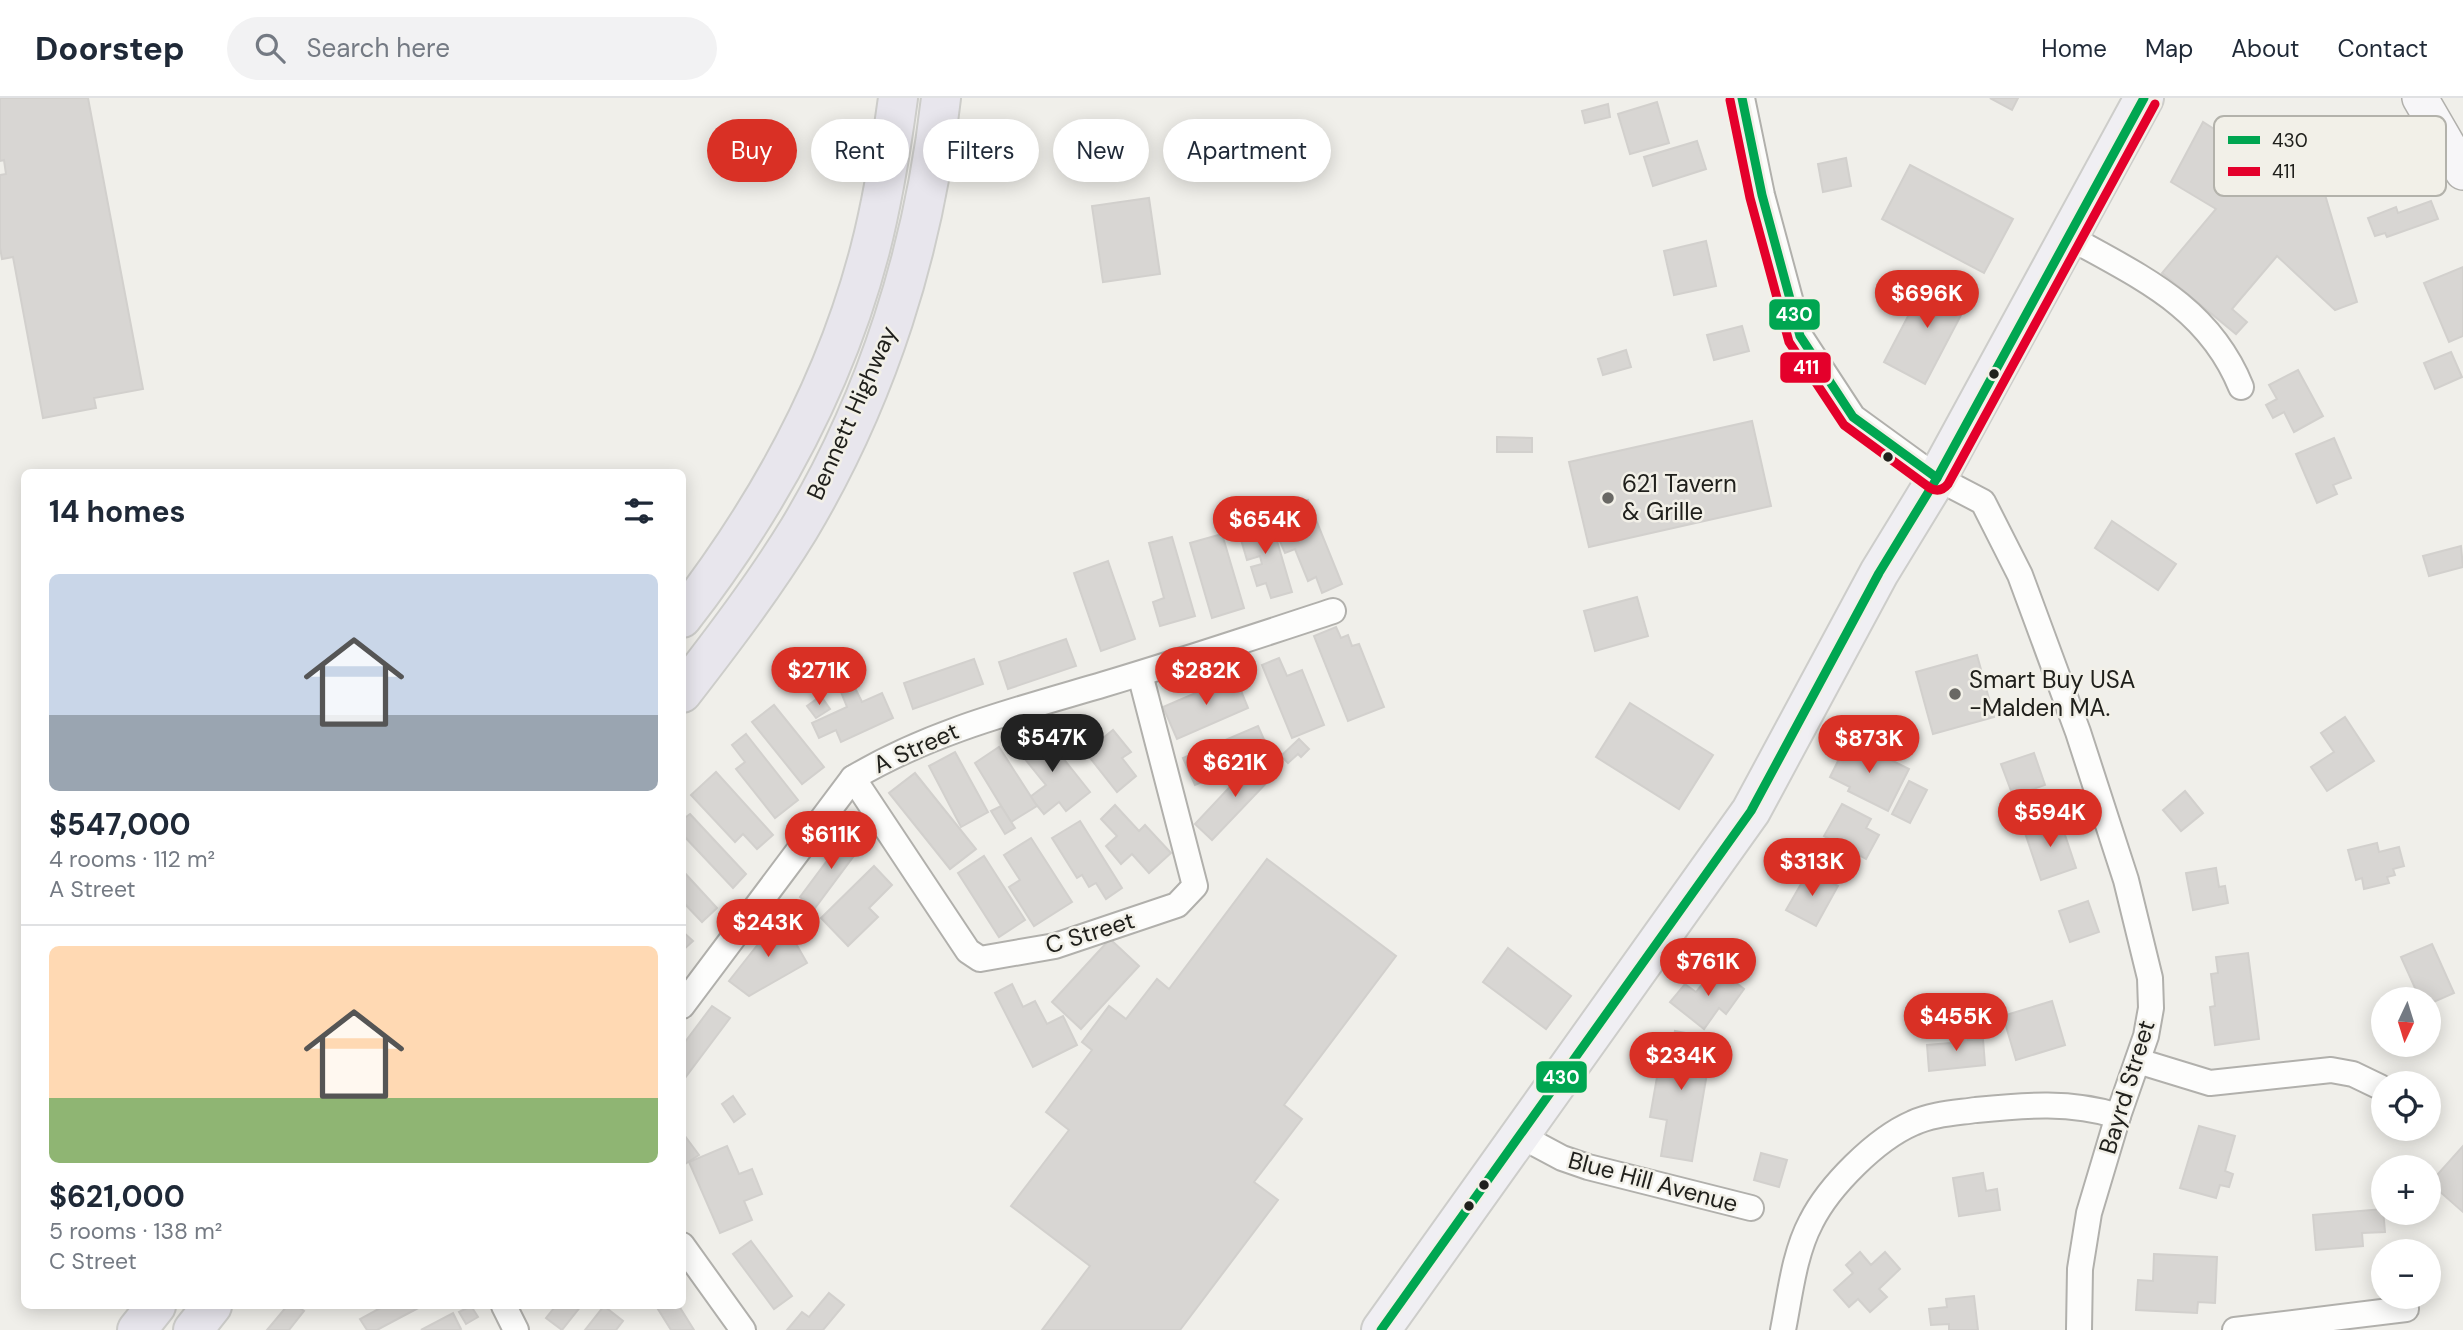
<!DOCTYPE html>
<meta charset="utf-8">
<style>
body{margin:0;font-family:"DM Sans",sans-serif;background:#f2f2f3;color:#1f2937;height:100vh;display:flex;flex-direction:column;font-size:26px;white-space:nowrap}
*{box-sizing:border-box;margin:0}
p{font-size:23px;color:#747a83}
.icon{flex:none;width:38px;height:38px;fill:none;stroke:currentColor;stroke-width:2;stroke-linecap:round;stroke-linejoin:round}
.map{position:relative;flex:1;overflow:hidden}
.details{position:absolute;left:21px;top:371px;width:665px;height:840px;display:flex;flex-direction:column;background:#fff;border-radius:10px;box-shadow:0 4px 18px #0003}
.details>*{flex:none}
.hud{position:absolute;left:707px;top:21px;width:665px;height:63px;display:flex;gap:14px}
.needle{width:46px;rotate:184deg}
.controls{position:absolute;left:2371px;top:889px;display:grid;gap:14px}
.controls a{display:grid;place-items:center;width:70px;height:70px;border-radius:50%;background:#fff;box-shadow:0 4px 18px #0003;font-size:35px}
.price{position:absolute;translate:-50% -60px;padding:0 16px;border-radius:24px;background:#d93025;color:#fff;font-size:23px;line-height:46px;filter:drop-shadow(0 2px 4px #0008)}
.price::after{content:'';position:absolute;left:50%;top:42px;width:21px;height:16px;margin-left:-10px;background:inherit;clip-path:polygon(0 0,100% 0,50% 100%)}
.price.selected{background:#222;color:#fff}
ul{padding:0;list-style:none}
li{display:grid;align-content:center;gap:14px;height:371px;padding:0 28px}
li+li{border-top:2px solid #e0e1e3}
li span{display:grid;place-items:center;height:217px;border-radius:10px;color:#555}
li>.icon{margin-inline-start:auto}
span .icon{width:126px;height:126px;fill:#fffc;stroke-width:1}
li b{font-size:30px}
h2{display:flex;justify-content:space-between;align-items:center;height:84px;padding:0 28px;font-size:30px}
.pill{padding:0 24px;border-radius:32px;background:#fff;box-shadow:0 4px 18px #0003;font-size:24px;line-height:63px}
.pill.selected{background:#d93025;color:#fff}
header{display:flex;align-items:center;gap:42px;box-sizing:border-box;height:98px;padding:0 35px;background:#fff;border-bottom:2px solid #e0e1e3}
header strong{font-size:33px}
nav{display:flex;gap:38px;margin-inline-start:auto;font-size:24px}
.search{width:490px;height:63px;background:#f2f2f3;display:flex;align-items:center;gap:18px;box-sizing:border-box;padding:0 24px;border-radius:38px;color:#747a83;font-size:26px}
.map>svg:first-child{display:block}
</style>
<header>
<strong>Doorstep</strong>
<div class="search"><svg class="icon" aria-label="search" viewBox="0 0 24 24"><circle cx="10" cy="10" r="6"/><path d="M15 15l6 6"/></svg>Search here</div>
<nav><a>Home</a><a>Map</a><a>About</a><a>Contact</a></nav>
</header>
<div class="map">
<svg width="2463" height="1232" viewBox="0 0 2463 1232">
<rect width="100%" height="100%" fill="#f0efea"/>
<g fill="#d8d6d3" stroke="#d2d0cd" stroke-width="2">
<polygon points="0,0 88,0 143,291 94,300 96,310 43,320 13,159 2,161 0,150 0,77 6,76 4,62 0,63"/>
<polygon points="1990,0 2018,0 2012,12"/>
<polygon points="1657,4 1669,45 1630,56 1618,16"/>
<polygon points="1608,6 1610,19 1585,25 1582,13"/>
<polygon points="2303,23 2357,204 2335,212 2277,158 2232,211 2247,224 2236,236 2162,175 2216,111 2171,84 2203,24 2247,52"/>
<polygon points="1697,43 1706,71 1653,88 1644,59"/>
<polygon points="1846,60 1851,88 1823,94 1818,66"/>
<polygon points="1910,67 2013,121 1984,175 1882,121"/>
<polygon points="1149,100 1160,176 1103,184 1092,108"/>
<polygon points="2431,103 2438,121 2387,139 2385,135 2375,138 2368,120 2396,109 2398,115"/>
<polygon points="1706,143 1716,188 1674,197 1664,153"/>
<polygon points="2463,169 2463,238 2449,244 2424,185"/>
<polygon points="1929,178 1970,200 1925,286 1884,264"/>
<polygon points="1742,228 1749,253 1714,262 1707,237"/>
<polygon points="1626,252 1631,269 1603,277 1598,261"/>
<polygon points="2451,254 2462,279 2435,291 2424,265"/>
<polygon points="2298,272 2323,318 2294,334 2284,314 2273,320 2266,307 2277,301 2269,287"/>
<polygon points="1752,323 1771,408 1589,449 1569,364"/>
<polygon points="1497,339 1532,340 1532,354 1497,354"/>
<polygon points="2334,340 2351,380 2333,387 2337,396 2317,405 2296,356"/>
<polygon points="1308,402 1342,486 1322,495 1316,479 1308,483 1295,451 1285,455 1269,417"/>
<polygon points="1270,419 1292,494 1271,500 1266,485 1257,488 1251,469 1262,466 1260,458 1247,462 1237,428"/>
<polygon points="2112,423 2176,466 2158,492 2095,450"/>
<polygon points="1222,436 1244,510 1212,520 1190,445"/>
<polygon points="1172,439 1195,518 1160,528 1153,504 1164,500 1149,445"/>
<polygon points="2461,448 2463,469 2429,478 2423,458"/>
<polygon points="1108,463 1135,541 1101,553 1074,475"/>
<polygon points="1637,499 1648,538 1595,553 1584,513"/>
<polygon points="1336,529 1341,540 1348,537 1352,548 1359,546 1384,609 1348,623 1314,538"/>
<polygon points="1066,541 1076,568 1008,591 999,564"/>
<polygon points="1977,557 1994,619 1933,636 1916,574"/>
<polygon points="1279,560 1287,578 1302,572 1324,627 1292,640 1262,567"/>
<polygon points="974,561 983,586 913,611 904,585"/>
<polygon points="1235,578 1248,610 1177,641 1163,609"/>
<polygon points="854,588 862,604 882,595 893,620 841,644 836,632 819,640 812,625 847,609 841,594"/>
<polygon points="821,598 830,611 816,620 807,608"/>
<polygon points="1630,605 1713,657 1679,711 1596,659"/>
<polygon points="774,607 824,669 802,686 752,624"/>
<polygon points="1086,618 1103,640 1113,632 1131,654 1122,660 1136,678 1117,694 1068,632"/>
<polygon points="2345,619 2374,663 2327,693 2311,669 2334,654 2321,635"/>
<polygon points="1258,628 1270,655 1195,687 1183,660"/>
<polygon points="1039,630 1090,694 1066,713 1059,704 1044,716 1030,699 1046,687 1016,650"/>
<polygon points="746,636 798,702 775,720 736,671 745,664 732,647"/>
<polygon points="1299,641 1309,651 1301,659 1298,656 1288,665 1281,658"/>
<polygon points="1849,641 1909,671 1888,713 1848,693 1850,689 1830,679"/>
<polygon points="999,649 1037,708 1011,724 975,665"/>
<polygon points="955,654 988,714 961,729 929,668"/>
<polygon points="2034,655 2045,687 2013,698 2001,666"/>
<polygon points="1257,660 1274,677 1212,742 1195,726"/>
<polygon points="716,674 773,737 757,751 743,736 735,744 691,697"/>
<polygon points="915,675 976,751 950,771 889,695"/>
<polygon points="1909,683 1927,692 1910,725 1892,716"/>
<polygon points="2185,693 2203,715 2181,733 2163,712"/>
<polygon points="1842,706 1871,721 1866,730 1879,737 1866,761 1824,738"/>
<polygon points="1115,707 1139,733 1145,727 1171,755 1149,775 1132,756 1121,766 1106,748 1117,738 1101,721"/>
<polygon points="1001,708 1015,730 1005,736 991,713"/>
<polygon points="690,716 746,776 733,790 682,736 682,722"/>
<polygon points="2059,719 2076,770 2041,782 2024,732"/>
<polygon points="1080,723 1122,790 1106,801 1096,785 1089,789 1082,777 1077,780 1052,740"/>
<polygon points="847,736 862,747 815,810 800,799"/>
<polygon points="1031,740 1072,804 1034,828 1009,789 1020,782 1004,757"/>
<polygon points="2377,745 2379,754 2399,749 2404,768 2393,771 2395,777 2387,779 2389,785 2364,791 2362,780 2356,782 2348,752"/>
<polygon points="984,758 1025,822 999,839 958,775"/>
<polygon points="1267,761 1396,858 1284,1007 1302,1021 1254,1084 1278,1102 1180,1232 1042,1232 1090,1168 1011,1108 1069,1032 1046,1014 1092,952 1082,944 1109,908 1126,921 1157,881 1169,891"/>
<polygon points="874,768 892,787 869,810 878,819 848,848 821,820"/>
<polygon points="2216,770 2219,789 2225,788 2228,805 2193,812 2186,775"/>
<polygon points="682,772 717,810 702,824 682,803"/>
<polygon points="1809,772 1838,788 1816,828 1786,812"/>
<polygon points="2088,803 2099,834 2070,844 2059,813"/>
<polygon points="763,820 775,829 783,823 807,865 749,898 729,883 759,845 750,838"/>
<polygon points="682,833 693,843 682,853"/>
<polygon points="1110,841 1139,868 1081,931 1052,904"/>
<polygon points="2432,846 2454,895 2429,906 2429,901 2420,901 2401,859"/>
<polygon points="1508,850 1571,898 1546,931 1483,884"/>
<polygon points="2248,855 2259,941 2215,947 2210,909 2215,908 2211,876 2218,875 2216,859"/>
<polygon points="1716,869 1744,891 1726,916 1719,910 1704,931 1670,904 1685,886 1696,894"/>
<polygon points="1012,886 1023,909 1035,903 1047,926 1063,918 1077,947 1033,969 995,895"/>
<polygon points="2052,903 2065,947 2016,962 2003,918"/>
<polygon points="712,908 730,920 682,984 682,948"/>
<polygon points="1675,933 1713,940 1692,1063 1661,1058 1667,1022 1650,1019 1663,945 1672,947"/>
<polygon points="1967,934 1968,942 1983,941 1985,967 1929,973 1927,947 1951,945 1950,935"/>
<polygon points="733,998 745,1016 734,1024 722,1006"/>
<polygon points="2199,1028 2235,1038 2225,1073 2233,1076 2229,1089 2220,1087 2216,1100 2180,1090"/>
<polygon points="682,1034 699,1057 682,1068"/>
<polygon points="727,1048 739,1076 752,1071 762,1096 744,1103 752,1122 720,1135 689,1064"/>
<polygon points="2463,1048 2463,1114 2430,1085"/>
<polygon points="1761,1055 1787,1062 1779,1089 1754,1082"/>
<polygon points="1983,1075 1986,1093 1997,1091 2000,1112 1959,1118 1953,1080"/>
<polygon points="2383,1111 2385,1134 2362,1135 2363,1148 2316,1152 2313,1117"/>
<polygon points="751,1143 792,1198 774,1211 733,1156"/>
<polygon points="1860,1154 1871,1167 1885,1154 1900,1171 1879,1191 1887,1199 1870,1214 1858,1201 1849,1209 1834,1192 1853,1175 1846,1167"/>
<polygon points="2154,1156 2217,1159 2215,1205 2198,1204 2197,1215 2136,1212 2138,1182 2153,1183"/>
<polygon points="829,1195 844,1207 823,1232 787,1232 802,1214 809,1219"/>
<polygon points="1974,1198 1978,1232 1949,1232 1949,1226 1931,1227 1929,1211 1947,1209 1946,1201"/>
<polygon points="287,1208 297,1208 304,1213 289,1232 267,1232"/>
<polygon points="384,1208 422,1208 377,1232 367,1232 360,1221"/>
<polygon points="471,1208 478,1219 466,1226 459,1214"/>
<polygon points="551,1208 581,1208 562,1232 546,1220 554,1210"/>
<polygon points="604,1208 623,1223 616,1232 585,1232"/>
<polygon points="656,1208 679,1208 694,1232 671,1232"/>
<polygon points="453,1215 461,1231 459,1232 421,1232"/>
</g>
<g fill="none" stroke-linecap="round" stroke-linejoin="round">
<defs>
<g id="street">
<polyline points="1742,0 1762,97 1800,238 1853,319 1937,380 1983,404 2020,477 2078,634 2126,782 2150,880 2151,910 2146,938 2118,1018 2089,1115 2080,1171 2079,1232"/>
<path d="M 2069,139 C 2140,179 2208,208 2241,289"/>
<polyline points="853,680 968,853 980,861 1055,848 1177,807 1195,788 1140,576"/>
<path d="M 682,908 L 853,680 C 932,633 1017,612 1105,586 C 1182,563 1257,538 1333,513"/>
<polyline points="2138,963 2210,985 2331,972 2353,976 2380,989"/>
<polyline points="1519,1037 1562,1060 1588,1069 1751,1110"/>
<polyline points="682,1147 743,1232"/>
<polyline points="504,1208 516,1232"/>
<path d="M 1783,1232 C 1790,1197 1794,1156 1811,1124 C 1829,1088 1876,1041 1913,1025 C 1932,1016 1955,1015 1976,1012 C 2025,1007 2071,1003 2118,1018"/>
<polyline points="2235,1232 2406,1211"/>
</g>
<polyline id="secondary" points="2420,0 2463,74"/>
<polyline id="primary" points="1381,1232 1751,713 1879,475 1937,380 2144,0"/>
<g id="highway">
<path d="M 682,520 C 767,410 835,287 870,152 C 883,102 891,51 898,0"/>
<path d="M 682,595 C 723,542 764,488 799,431 C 878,299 924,151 941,0"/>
<polyline points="137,1232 156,1208"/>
<polyline points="193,1232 212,1208"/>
</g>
</defs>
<use href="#street" stroke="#b1b0ac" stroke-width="28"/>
<use href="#secondary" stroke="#b1b0ac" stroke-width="38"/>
<use href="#primary" stroke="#cdcdca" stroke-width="42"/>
<use href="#highway" stroke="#cdcdca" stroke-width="42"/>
<use href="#street" stroke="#fdfdfc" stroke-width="24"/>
<use href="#secondary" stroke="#f7f6f8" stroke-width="35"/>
<use href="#primary" stroke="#f0eff3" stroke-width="38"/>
<use href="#highway" stroke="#e8e6ed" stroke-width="38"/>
<defs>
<g id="bus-1">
<polyline points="1742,0 1762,97 1800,238 1853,319 1937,380"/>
<polyline points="1381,1232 1751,713 1879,475 1937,380 2144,0"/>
</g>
<path id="bus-2" d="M 1730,2 L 1750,100 L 1789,244 L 1844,327 L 1930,390 C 1937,394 1943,392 1948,386 L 2155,6"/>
</defs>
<use href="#bus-1" stroke="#f2f0e8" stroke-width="14"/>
<use href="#bus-2" stroke="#f2f0e8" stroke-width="14"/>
<use href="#bus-1" stroke="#00a651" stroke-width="9"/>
<use href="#bus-2" stroke="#e4002b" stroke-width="9"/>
</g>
<g fill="#20201c" stroke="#f2f0e8" stroke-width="2.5">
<circle cx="1994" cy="276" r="6"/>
<circle cx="1888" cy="359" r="6"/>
<circle cx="1484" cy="1087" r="6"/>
<circle cx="1469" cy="1108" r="6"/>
</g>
<g fill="#696864" stroke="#f2f0e8" stroke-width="2.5">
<circle cx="1608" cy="400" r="7"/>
<circle cx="1955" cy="596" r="7"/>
</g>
<g text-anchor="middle" stroke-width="5" stroke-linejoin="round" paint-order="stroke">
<g font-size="24" fill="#20201c" stroke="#f2f0e8">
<text transform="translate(852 315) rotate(-66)" y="8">Bennett Highway</text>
<text transform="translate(916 650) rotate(-24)" y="8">A Street</text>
<text transform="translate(1090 835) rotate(-17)" y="8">C Street</text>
<text transform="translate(2127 989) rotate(-73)" y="8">Bayrd Street</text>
<text transform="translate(1653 1084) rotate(15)" y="8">Blue Hill Avenue</text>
</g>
<g font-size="24" fill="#20201c" stroke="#f2f0e8" text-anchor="start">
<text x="1622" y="394">621 Tavern<tspan x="1622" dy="28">&amp; Grille</tspan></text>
<text x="1969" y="590">Smart Buy USA<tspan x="1969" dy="28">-Malden MA.</tspan></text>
</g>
</g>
<rect x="2214" y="18" width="232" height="80" rx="10" fill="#f2f0e8" stroke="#b3b2ab" stroke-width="2"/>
<rect x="2228" y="38" width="32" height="8" fill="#00a651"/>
<rect x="2228" y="69" width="32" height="9" fill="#e4002b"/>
<g font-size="19" fill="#20201c">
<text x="2272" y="49">430</text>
<text x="2272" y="80">411</text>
</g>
<g stroke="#f2f0e8" stroke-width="2.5">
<rect x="1768" y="200" width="53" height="33" rx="7" fill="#00a651"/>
<rect x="1779" y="253" width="53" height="33" rx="7" fill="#e4002b"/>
<rect x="1535" y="962" width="53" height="34" rx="7" fill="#00a651"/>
</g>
<g font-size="19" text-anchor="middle" font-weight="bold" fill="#fff">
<text x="1794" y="223">430</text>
<text x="1806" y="276">411</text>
<text x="1561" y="986">430</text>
</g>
</svg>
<div class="controls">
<a><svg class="needle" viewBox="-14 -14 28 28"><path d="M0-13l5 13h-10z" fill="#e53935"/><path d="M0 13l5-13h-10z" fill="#747a83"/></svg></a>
<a><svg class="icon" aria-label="locate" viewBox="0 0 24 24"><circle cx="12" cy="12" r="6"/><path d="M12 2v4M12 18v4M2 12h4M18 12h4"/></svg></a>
<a>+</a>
<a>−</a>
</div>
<b class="price" style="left:1927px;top:232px">$696K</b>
<b class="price" style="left:1265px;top:458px">$654K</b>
<b class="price" style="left:819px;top:609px">$271K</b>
<b class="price" style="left:1206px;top:609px">$282K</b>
<b class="price selected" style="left:1052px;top:676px">$547K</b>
<b class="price" style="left:1869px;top:677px">$873K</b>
<b class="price" style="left:1235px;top:701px">$621K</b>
<b class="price" style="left:2050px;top:751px">$594K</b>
<b class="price" style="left:831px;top:773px">$611K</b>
<b class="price" style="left:1812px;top:800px">$313K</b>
<b class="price" style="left:768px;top:861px">$243K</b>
<b class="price" style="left:1708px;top:900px">$761K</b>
<b class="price" style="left:1956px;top:955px">$455K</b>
<b class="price" style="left:1681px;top:994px">$234K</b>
<div class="hud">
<a class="pill selected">Buy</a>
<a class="pill">Rent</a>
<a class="pill">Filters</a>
<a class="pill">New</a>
<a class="pill">Apartment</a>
</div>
<section class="details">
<h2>14 homes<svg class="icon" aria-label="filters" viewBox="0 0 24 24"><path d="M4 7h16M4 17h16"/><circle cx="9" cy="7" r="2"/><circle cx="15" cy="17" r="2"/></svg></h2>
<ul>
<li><span style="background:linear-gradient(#c9d6e8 65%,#9aa5b1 0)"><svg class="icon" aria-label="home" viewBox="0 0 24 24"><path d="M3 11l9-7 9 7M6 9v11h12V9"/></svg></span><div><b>$547,000</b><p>4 rooms · 112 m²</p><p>A Street</p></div></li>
<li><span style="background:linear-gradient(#ffd9b3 70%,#8fb573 0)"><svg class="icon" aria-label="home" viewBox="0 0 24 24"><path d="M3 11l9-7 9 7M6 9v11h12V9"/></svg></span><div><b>$621,000</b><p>5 rooms · 138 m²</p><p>C Street</p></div></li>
</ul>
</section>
</div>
